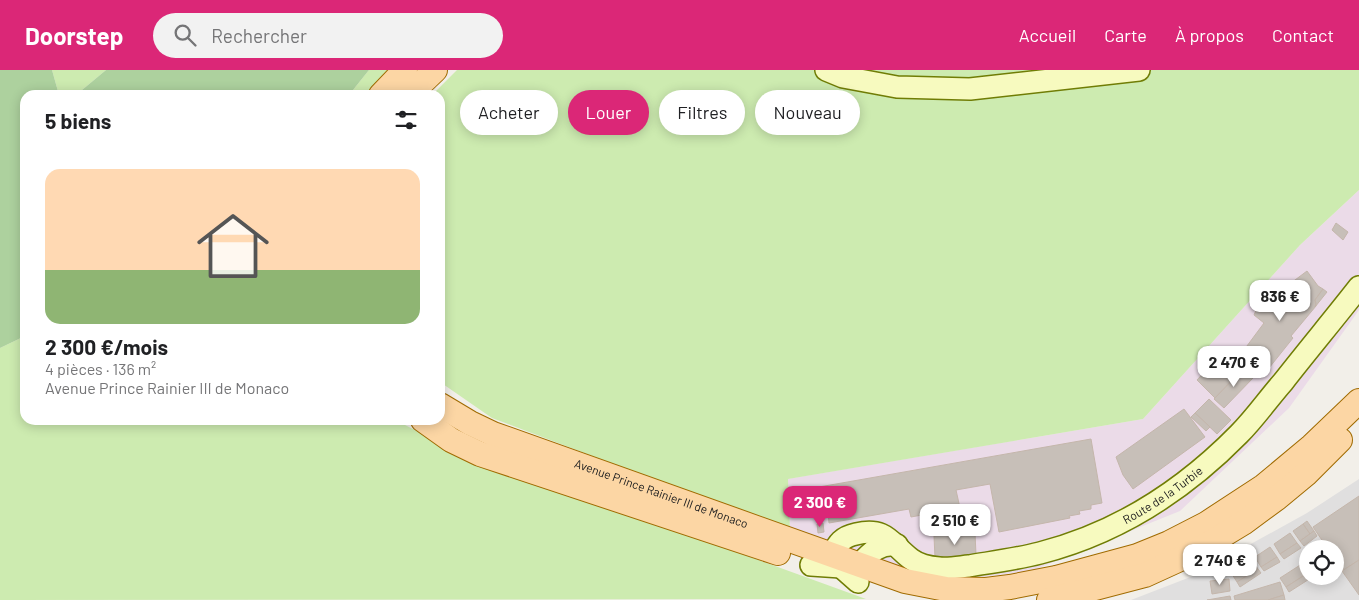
<!DOCTYPE html>
<html lang="fr">
<meta charset="utf-8">
<style>
body{margin:0;font-family:Barlow,sans-serif;background:#f2f2f2;color:#202124;height:100vh;display:flex;flex-direction:column;font-size:19px;white-space:nowrap}
*{box-sizing:border-box;margin:0}
p{font-size:16px;color:#757577}
.icon{flex:none;width:28px;height:28px;fill:none;stroke:currentColor;stroke-width:2;stroke-linecap:round;stroke-linejoin:round}
.map{position:relative;flex:1;overflow:hidden}
.side{position:absolute;left:20px;top:20px;width:425px;height:335px;display:flex;flex-direction:column;background:#fff;border-radius:15px;box-shadow:0 2px 12px #0003}
.side>*{flex:none}
.top-card{position:absolute;left:460px;top:20px;width:475px;height:45px;display:flex;gap:10px}
.controls{position:absolute;left:1299px;top:470px;display:grid;gap:10px}
.controls a{display:grid;place-items:center;width:45px;height:45px;border-radius:50%;background:#fff;box-shadow:0 2px 12px #0003;font-size:25px}
.price{position:absolute;translate:-50% -42px;padding:0 11px;border-radius:10px;background:#fff;color:#222;font-size:16px;line-height:32px;filter:drop-shadow(0 1px 2px #0008)}
.price::after{content:'';position:absolute;left:50%;top:30px;width:15px;height:11px;margin-left:-8px;background:inherit;clip-path:polygon(0 0,100% 0,50% 100%)}
.price.current{background:#db2777;color:#fff}
ul{padding:0;list-style:none}
li{display:grid;align-content:center;gap:10px;height:265px;padding:0 25px}
li span{display:grid;place-items:center;height:155px;border-radius:15px;color:#555}
li>.icon{margin-inline-start:auto}
span .icon{width:90px;height:90px;fill:#fffc;stroke-width:1}
li b{font-size:21px}
h2{display:flex;justify-content:space-between;align-items:center;height:60px;padding:0 25px;font-size:21px}
.tag{padding:0 18px;border-radius:22px;background:#fff;box-shadow:0 2px 12px #0003;font-size:18px;line-height:45px}
.tag.current{background:#db2777;color:#fff}
header{display:flex;align-items:center;gap:30px;box-sizing:border-box;height:70px;padding:0 25px;background:#db2777;color:#fff}
header strong{font-size:24px}
nav{display:flex;gap:28px;margin-inline-start:auto;font-size:18px}
.search{width:350px;height:45px;background:#f2f2f2;display:flex;align-items:center;gap:12px;box-sizing:border-box;padding:0 18px;border-radius:28px;color:#757577;font-size:19px}
.map>svg:first-child{display:block}
</style>
<header>
<strong>Doorstep</strong>
<div class="search"><svg class="icon" aria-label="search" viewBox="0 0 24 24"><circle cx="10" cy="10" r="6"/><path d="M15 15l6 6"/></svg>Rechercher</div>
<nav><a>Accueil</a><a>Carte</a><a>À propos</a><a>Contact</a></nav>
</header>
<div class="map">
<svg width="1359" height="530" viewBox="0 0 1359 530">
<rect width="100%" height="100%" fill="#f2efe9"/>
<path fill="#e0dfdf" fill-rule="evenodd" d="M 1359,409 L 1359,530 L 1131,530 L 1193,506 L 1307,443 ZM 1308,479 L 1335,479 L 1335,506 L 1308,506 Z"/>
<polygon fill="#ebdbe8" points="1359,120 1359,240 1289,338 1180,441 1031,501 930,513 790,461 787,409 1143,349 1300,175"/>
<g fill="#cdebb0">
<polygon points="52,0 106,0 76,25 59,25"/>
<polygon points="369,0 395,0 371,25 349,25"/>
<polygon points="457,0 1359,0 1359,120 1300,175 1143,349 788,409 790,461 492,348 440,312 440,25 432,25"/>
<polygon points="25,266 25,350 395,350 431,368 504,398 866,529 0,530 0,278"/>
</g>
<g fill="#add19e">
<polygon points="0,0 52,0 59,25 25,25 25,266 0,278"/>
<polygon points="106,0 369,0 349,25 76,25"/>
</g>
<g fill="#c7bfb8" stroke="#c4b6ab">
<polygon points="1336,153 1348,162 1343,170 1332,160"/>
<polygon points="1307,201 1318,216 1323,219 1315,230 1316,236 1291,266 1293,268 1261,308 1238,288 1264,253 1254,245 1258,236 1272,218 1291,213"/>
<polygon points="1323,219 1327,222 1315,237 1316,233 1315,230"/>
<polygon points="1222,283 1241,301 1215,328 1197,310"/>
<polygon points="1245,297 1254,307 1224,338 1214,329"/>
<polygon points="1209,329 1231,350 1217,364 1195,343"/>
<polygon points="1184,339 1205,367 1133,419 1123,405 1116,387"/>
<polygon points="1195,343 1210,357 1206,361 1191,347"/>
<polygon points="1091,369 1102,433 1091,435 1091,439 1079,441 1080,444 1069,446 1070,448 999,462 990,414 956,420 960,438 911,447 909,439 829,453 828,443 807,446 802,420"/>
<polygon points="1359,426 1359,490 1342,501 1335,490 1335,479 1328,479 1313,457"/>
<polygon points="1307,451 1314,461 1310,464 1303,454"/>
<polygon points="823,453 824,462 818,463 817,454"/>
<polygon points="1303,454 1310,464 1300,471 1293,461"/>
<polygon points="1314,461 1317,466 1304,476 1300,471"/>
<polygon points="975,463 976,485 935,488 934,466"/>
<polygon points="1290,463 1297,473 1280,484 1274,474"/>
<polygon points="1297,473 1301,478 1284,489 1280,484"/>
<polygon points="1270,477 1277,487 1261,497 1255,487"/>
<polygon points="1277,487 1280,492 1264,501 1261,497"/>
<polygon points="1251,488 1258,499 1237,512 1230,501"/>
<polygon points="1308,490 1308,503 1286,517 1280,508"/>
<polygon points="1359,490 1359,525 1342,501"/>
<polygon points="1258,499 1261,503 1240,517 1237,512"/>
<polygon points="1308,503 1308,506 1314,506 1289,522 1286,517"/>
<polygon points="1229,509 1230,521 1212,524 1210,511"/>
<polygon points="1280,512 1284,525 1268,530 1235,530 1234,526"/>
<polygon points="1284,525 1285,530 1268,530"/>
<polygon points="1230,526 1231,530 1207,530"/>
</g>
<g fill="none" stroke-linecap="round" stroke-linejoin="round">
<defs>
<g id="secondary">
<polyline points="826,0 843,7 897,17 970,19 1139,0"/>
<path d="M 811,495 L 841,497 L 859,495 C 871,482 879,473 897,475"/>
<path id="s1" d="M 858,512 L 841,497 L 832,485 C 838,473 842,467 856,464 C 887,457 890,473 911,489 C 919,495 929,497 939,498 C 949,499 959,497 969,496 C 993,492 1017,489 1040,483 C 1118,463 1183,421 1239,364 C 1255,348 1268,329 1283,312 C 1308,280 1334,249 1359,217"/>
</g>
<g id="primary">
<polyline points="381,25 405,0"/>
<polyline points="409,25 435,0"/>
<path id="s2" d="M 440,335 L 470,353 L 493,364 L 905,511 L 946,519 L 986,520 L 1010,517 L 1056,508 L 1137,486 L 1169,473 L 1206,454 L 1264,416 L 1312,376 L 1359,331"/>
<polyline points="423,350 451,370 480,384 778,483"/>
<polyline points="1049,530 1145,505 1180,489 1215,470 1243,453 1277,428 1306,404 1340,370"/>
</g>
</defs>
<use href="#secondary" stroke="#707d05" stroke-width="24"/>
<use href="#primary" stroke="#a06b00" stroke-width="26"/>
<use href="#secondary" stroke="#f7fabf" stroke-width="21"/>
<use href="#primary" stroke="#fcd6a4" stroke-width="24"/>
</g>
<g text-anchor="middle" stroke-width="4" stroke-linejoin="round" paint-order="stroke">
<g font-size="12" fill="#222" stroke="#fff">
<text dy="4" stroke="none"><textPath href="#s2" startOffset="239">Avenue Prince Rainier III de Monaco</textPath></text>
<text dy="4" stroke="none"><textPath href="#s1" startOffset="404">Route de la Turbie</textPath></text>
</g>
</g>
</svg>
<div class="controls">
<a><svg class="icon" aria-label="locate" viewBox="0 0 24 24"><circle cx="12" cy="12" r="6"/><path d="M12 2v4M12 18v4M2 12h4M18 12h4"/></svg></a>
</div>
<b class="price" style="left:1280px;top:252px">836 €</b>
<b class="price" style="left:1234px;top:318px">2 470 €</b>
<b class="price current" style="left:820px;top:458px">2 300 €</b>
<b class="price" style="left:955px;top:476px">2 510 €</b>
<b class="price" style="left:1220px;top:516px">2 740 €</b>
<div class="top-card">
<a class="tag">Acheter</a>
<a class="tag current">Louer</a>
<a class="tag">Filtres</a>
<a class="tag">Nouveau</a>
</div>
<section class="side">
<h2>5 biens<svg class="icon" aria-label="filters" viewBox="0 0 24 24"><path d="M4 7h16M4 17h16"/><circle cx="9" cy="7" r="2"/><circle cx="15" cy="17" r="2"/></svg></h2>
<ul>
<li><span style="background:linear-gradient(#ffd9b3 65%,#8fb573 0)"><svg class="icon" aria-label="home" viewBox="0 0 24 24"><path d="M3 11l9-7 9 7M6 9v11h12V9"/></svg></span><div><b>2 300 €/mois</b><p>4 pièces · 136 m²</p><p>Avenue Prince Rainier III de Monaco</p></div></li>
</ul>
</section>
</div>
